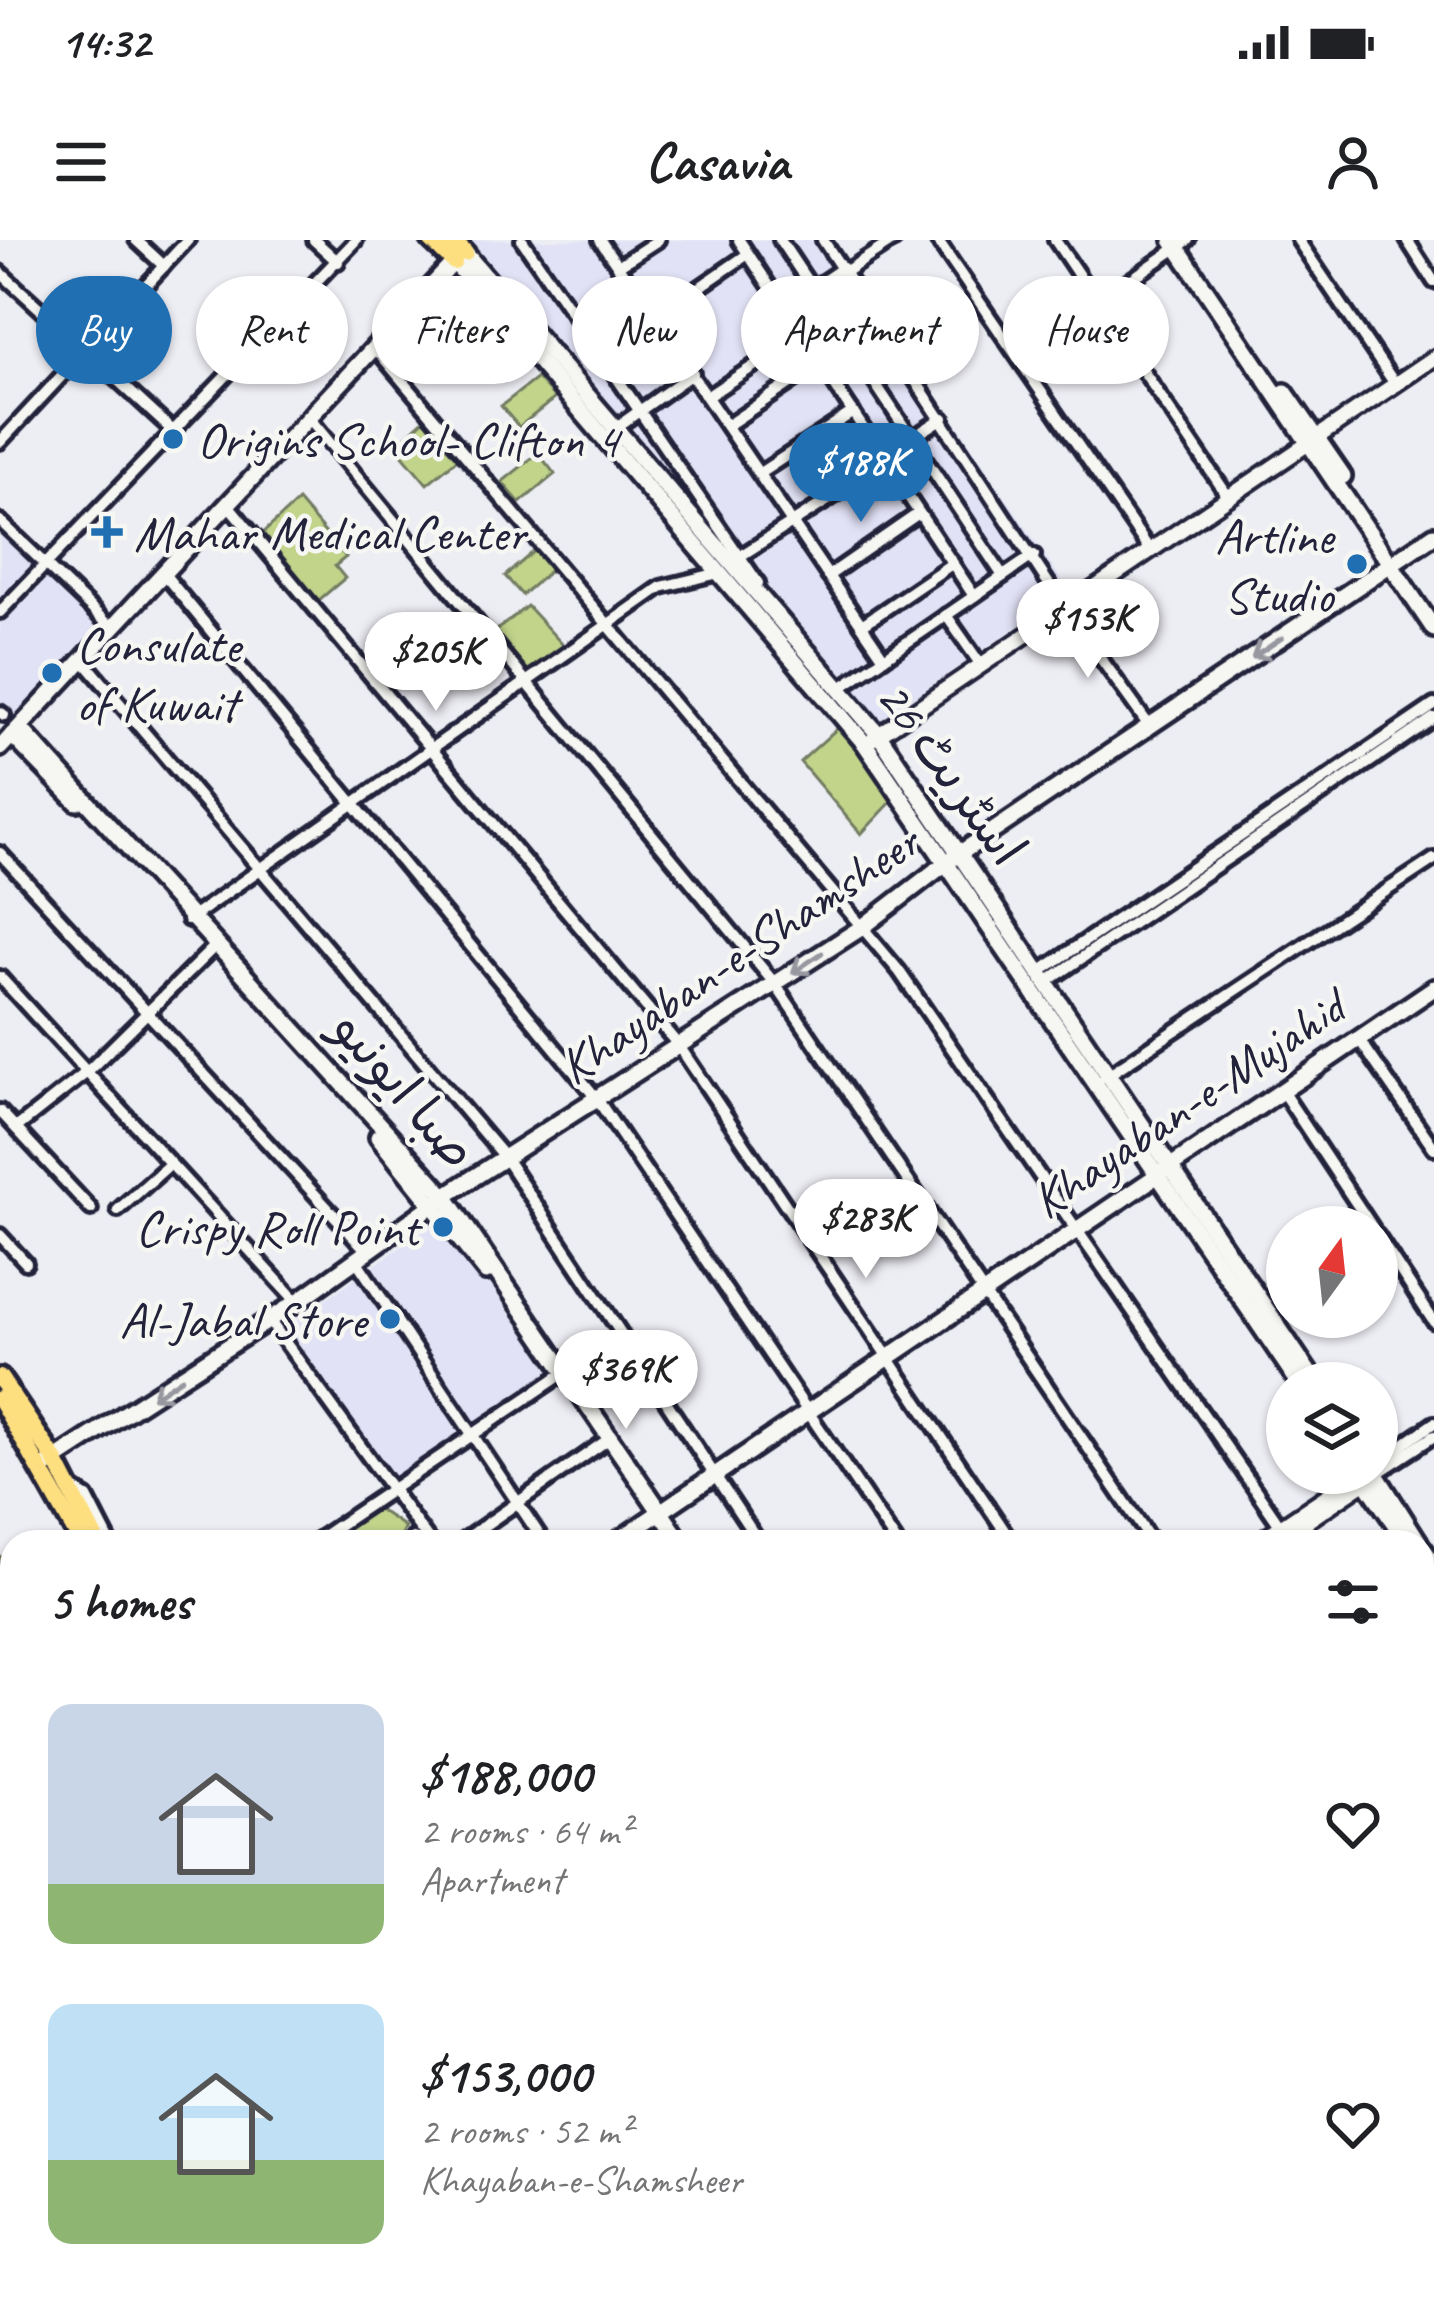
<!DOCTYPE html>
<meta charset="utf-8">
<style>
body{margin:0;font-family:Caveat,"Playpen Sans Arabic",sans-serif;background:#f6f6f6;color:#202124;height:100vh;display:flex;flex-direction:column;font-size:45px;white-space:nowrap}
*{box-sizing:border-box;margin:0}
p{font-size:39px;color:#757577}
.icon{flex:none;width:66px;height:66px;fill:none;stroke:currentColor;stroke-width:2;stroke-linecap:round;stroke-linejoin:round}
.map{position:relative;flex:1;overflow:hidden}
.sheet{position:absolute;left:0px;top:1290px;width:1434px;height:771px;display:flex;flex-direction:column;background:#fff;border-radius:36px 36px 0 0;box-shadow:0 3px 9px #0004}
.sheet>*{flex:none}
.hud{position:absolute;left:36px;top:36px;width:1362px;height:108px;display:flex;gap:24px}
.needle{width:78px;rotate:15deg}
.controls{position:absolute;left:1266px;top:966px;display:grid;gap:24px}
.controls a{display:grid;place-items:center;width:132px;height:132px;border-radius:50%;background:#fff;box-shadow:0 3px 9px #0004;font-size:60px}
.price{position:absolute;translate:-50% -102px;padding:0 27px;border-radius:42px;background:#fff;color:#222;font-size:39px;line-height:78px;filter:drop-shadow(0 3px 6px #0008)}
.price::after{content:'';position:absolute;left:50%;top:72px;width:36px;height:27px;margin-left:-18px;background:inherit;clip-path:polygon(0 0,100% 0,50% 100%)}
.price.selected{background:#1f6fb2;color:#fff}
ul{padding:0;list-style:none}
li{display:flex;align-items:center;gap:36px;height:300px;padding:0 48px}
li span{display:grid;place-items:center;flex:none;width:336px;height:240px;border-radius:24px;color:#555}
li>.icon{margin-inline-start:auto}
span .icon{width:144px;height:144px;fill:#fffc;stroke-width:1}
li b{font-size:51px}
h2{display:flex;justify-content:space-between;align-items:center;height:144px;padding:0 48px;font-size:51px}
.tag{padding:0 42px;border-radius:54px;background:#fff;box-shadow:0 3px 9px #0004;font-size:42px;line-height:108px}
.tag.selected{background:#1f6fb2;color:#fff}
.status{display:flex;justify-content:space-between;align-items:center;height:84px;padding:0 60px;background:#fff;direction:ltr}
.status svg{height:33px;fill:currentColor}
header{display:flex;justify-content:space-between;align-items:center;height:156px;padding:0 48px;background:#fff;font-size:54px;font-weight:600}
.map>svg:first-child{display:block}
</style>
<div class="status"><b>14:32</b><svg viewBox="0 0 49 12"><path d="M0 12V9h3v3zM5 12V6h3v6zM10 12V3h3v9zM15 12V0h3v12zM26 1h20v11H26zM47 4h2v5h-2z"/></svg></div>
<header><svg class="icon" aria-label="menu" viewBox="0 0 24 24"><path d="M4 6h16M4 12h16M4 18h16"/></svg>Casavia<svg class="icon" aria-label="person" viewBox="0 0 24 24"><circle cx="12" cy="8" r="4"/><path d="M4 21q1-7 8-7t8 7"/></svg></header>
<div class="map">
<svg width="1434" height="2059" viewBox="0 0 1434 2059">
<rect width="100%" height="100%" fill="#ededf4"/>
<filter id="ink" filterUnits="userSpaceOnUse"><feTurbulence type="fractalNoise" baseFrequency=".00833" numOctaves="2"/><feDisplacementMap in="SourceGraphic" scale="24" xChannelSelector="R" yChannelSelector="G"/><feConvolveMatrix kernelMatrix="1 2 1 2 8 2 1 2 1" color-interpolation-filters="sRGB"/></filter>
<g filter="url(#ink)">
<g fill="#e2e2f6">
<polygon points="469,0 832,0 1069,351 873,485 515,66"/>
<polygon points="0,281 113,389 15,492 0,476"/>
<polygon points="443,978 551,1132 395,1241 287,1086"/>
<polygon points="1434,1450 1434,1974 1422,1982 1422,1458"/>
<polygon points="1190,2049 1321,2049 1306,2059 1197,2059"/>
</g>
<g fill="#c1d48a" stroke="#727b62" stroke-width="3">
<polygon points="537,138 555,158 519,187 501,166"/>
<polygon points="427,177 461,216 427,244 395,206"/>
<polygon points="538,213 555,234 520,263 502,242"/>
<polygon points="298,261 346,317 335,326 345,338 318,361 261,295"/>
<polygon points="538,308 553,328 522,355 505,336"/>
<polygon points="527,366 564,406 528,434 493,393"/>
<polygon points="839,487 897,556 861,594 800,522"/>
<polygon points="378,1269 405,1287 398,1302 326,1302"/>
<polygon points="0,1316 12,1323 12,1572 0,1555 0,1436 8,1429 0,1419"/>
</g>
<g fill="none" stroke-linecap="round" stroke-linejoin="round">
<defs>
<g id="minor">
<polyline points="136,0 164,26"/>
<polyline points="314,0 338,22"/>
<polyline points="522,0 758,343"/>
<polyline points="600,0 884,418"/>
<polyline points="739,0 974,356"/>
<polyline points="780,0 1003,336"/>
<polyline points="823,0 1064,367 1150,487"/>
<polyline points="937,0 1149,309"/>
<polyline points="1055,0 1227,255"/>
<polyline points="1298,0 1395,144"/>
<polyline points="1407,0 1434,42"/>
<polyline points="618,26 658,0"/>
<polyline points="0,32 173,191"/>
<polyline points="845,32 894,0"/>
<polyline points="1097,63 1188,0"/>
<polyline points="784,68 843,28"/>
<polyline points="655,78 748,14"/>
<polyline points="376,109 899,731 1283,1290"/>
<polyline points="708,156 801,95"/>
<polyline points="310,179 775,744 1152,1302"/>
<polyline points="728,185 820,123"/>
<polyline points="614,189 693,133"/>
<polyline points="0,202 188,0"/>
<polyline points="760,233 853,172"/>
<polyline points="229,266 679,806 1012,1302"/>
<polyline points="0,281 113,389"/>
<polyline points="734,320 886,223 892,211 943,178"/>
<polyline points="164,334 597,859 896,1302"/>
<polyline points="828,336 919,273"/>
<polyline points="0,372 356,0"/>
<polyline points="946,375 981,425"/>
<polyline points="862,385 953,323"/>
<polyline points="83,420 505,918 759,1302"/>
<polyline points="839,449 1034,315"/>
<polyline points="0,472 4,475"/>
<polyline points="0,613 368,1012"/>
<polyline points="188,680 661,347 719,333"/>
<polyline points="1041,731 1434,465"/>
<polyline points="0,737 297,1062"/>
<polyline points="1048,741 1434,478"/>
<polyline points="1359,799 1434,908"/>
<polyline points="1105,837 1434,619"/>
<polyline points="1282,851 1372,987"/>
<polyline points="0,871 91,969"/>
<polyline points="16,888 87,832 212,709"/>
<polyline points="118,970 170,924"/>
<polyline points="0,995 26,1023"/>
<polyline points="1377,995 1434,1082"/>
<polyline points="356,1020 544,1302"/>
<polyline points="269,1080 430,1302"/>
<polyline points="1377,1223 1434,1183"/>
<polyline points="1376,1234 1434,1196"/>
<polyline points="72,1248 87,1257 110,1302"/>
<polyline points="314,1302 558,1137"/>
<polyline points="411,1302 413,1298"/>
<polyline points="461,1302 603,1203"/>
<polyline points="1422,1494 1434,1486"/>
<polyline points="1422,1525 1434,1517"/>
<polyline points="1422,1559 1434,1551"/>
<polyline points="1422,1597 1434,1615"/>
<polyline points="1422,1650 1434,1642"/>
<polyline points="1422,1664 1434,1682"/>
<polyline points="1426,1788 1434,1800"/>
<polyline points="1422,1827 1434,1820"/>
<polyline points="1422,1907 1434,1899"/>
<polyline points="1422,1946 1434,1938"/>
<polyline points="481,2049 485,2059"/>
<polyline points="931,2049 938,2059"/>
<polyline points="1049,2049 1056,2059"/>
<polyline points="1229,2049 1236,2059"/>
<polyline points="1342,2049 1348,2059"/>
<polyline points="1262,2059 1276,2049"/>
</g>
<g id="tertiary">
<polyline points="874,498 1434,118"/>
<polyline points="1258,1302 1361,1233"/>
<polyline points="1276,1302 1372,1237"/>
<polyline points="1125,2059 1140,2049"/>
<polyline points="1147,2059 1162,2049"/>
</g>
<g id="secondary">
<polyline points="1172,0 1434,389"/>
<polyline points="465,13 879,495 1316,1143"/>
<polyline points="1285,152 1343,236"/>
<polyline points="20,488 445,956 681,1302"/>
<polyline points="12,495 77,562"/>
<polyline points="0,508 454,22 865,504 1299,1143"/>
<polyline points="378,897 486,1032"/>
<polyline points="46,1225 297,1062 445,956 864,686 947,622 1434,295"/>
<polyline points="1360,1233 1407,1302"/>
<polyline points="1375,1233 1419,1302"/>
<polyline points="616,1302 1434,748"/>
<polyline points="1422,1307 1434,1324"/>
<polyline points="1422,1325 1434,1343"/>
<polyline points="1422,1729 1434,1721"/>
<polyline points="1422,1746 1434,1738"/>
<polyline points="1422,1991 1434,1983"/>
<polyline points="1170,2049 1177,2059"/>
<polyline points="1321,2059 1336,2049"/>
</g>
<g id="primary">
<polyline points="431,0 454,22"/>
<polyline points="452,0 465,13"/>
<polyline points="0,1138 55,1220 97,1302"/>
<polyline points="0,1159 81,1302"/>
<polyline points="450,2049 455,2059"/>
<polyline points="468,2049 473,2059"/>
</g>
</defs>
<use href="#minor" stroke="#22223b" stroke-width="20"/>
<use href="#tertiary" stroke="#22223b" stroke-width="22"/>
<use href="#secondary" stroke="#22223b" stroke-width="24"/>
<use href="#primary" stroke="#22223b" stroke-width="26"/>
<use href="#minor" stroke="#f6f6f2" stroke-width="10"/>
<use href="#tertiary" stroke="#f6f6f2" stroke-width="14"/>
<use href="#secondary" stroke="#f6f6f2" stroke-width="15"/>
<use href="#primary" stroke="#fedf80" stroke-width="16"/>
</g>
<defs><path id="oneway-shaft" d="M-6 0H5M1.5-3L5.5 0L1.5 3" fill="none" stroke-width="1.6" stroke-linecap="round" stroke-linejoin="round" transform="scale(3)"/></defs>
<g stroke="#9797a0">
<use href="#oneway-shaft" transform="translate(1267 408) rotate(146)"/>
<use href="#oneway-shaft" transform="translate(807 723) rotate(146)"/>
<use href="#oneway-shaft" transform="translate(167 1148) rotate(146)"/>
</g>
</g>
<g fill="#1f6fb2" stroke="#f6f6f2" stroke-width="4.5">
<circle cx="173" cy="199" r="12"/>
<path d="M101 274h12v12h12v12h-12v12h-12v-12h-12v-12h12z"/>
<circle cx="1357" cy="324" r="12"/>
<circle cx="52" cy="433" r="12"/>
<circle cx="443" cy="987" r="12"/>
<circle cx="390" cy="1079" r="12"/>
</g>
<g text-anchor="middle" stroke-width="9" stroke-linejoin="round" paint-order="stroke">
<g font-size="51" fill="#22223b" stroke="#f6f6f2" text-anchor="start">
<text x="197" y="217">Origins School- Clifton 4</text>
<text x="134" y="310">Mahar Medical Center</text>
<text x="1333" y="313" text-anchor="end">Artline<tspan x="1333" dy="59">Studio</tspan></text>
<text x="76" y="422">Consulate<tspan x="76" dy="59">of Kuwait</tspan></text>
<text x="419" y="1005" text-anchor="end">Crispy Roll Point</text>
<text x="366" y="1097" text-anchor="end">Al-Jabal Store</text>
</g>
<g font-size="51" fill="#22223b" stroke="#f6f6f2">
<text transform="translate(952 532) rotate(54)" y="18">اسٹریٹ 26</text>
<text transform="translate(738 713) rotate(-34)" y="18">Khayaban-e-Shamsheer</text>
<text transform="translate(405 849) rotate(49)" y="18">صبا ایونیو</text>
<text transform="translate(1187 863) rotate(-34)" y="18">Khayaban-e-Mujahid</text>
</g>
</g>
</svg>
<div class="controls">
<a><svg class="needle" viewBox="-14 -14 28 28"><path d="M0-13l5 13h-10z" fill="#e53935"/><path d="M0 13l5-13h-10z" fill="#757577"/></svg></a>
<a><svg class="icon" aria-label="layers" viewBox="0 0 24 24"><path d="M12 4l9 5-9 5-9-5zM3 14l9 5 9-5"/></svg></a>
</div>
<b class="price selected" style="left:861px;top:285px">$188K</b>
<b class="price" style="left:1088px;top:441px">$153K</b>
<b class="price" style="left:436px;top:474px">$205K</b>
<b class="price" style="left:866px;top:1041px">$283K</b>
<b class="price" style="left:626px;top:1192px">$369K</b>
<div class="hud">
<a class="tag selected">Buy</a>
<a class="tag">Rent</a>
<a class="tag">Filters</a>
<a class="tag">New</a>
<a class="tag">Apartment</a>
<a class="tag">House</a>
</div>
<section class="sheet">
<h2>5 homes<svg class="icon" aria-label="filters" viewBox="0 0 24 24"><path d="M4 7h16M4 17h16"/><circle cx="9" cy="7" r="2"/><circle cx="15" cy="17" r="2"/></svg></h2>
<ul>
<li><span style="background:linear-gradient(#c9d6e8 75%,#8fb573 0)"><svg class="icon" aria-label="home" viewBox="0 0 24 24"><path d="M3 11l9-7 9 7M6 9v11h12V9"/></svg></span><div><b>$188,000</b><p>2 rooms · 64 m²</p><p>Apartment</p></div><svg class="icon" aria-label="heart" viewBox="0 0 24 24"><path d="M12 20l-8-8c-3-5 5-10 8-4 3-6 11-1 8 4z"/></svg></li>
<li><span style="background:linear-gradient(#bfe0f5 65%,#8fb573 0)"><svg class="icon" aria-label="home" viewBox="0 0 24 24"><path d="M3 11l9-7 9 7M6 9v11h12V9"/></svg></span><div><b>$153,000</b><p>2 rooms · 52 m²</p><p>Khayaban-e-Shamsheer</p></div><svg class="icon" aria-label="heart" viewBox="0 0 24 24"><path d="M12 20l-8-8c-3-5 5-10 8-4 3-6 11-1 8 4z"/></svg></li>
</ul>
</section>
</div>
